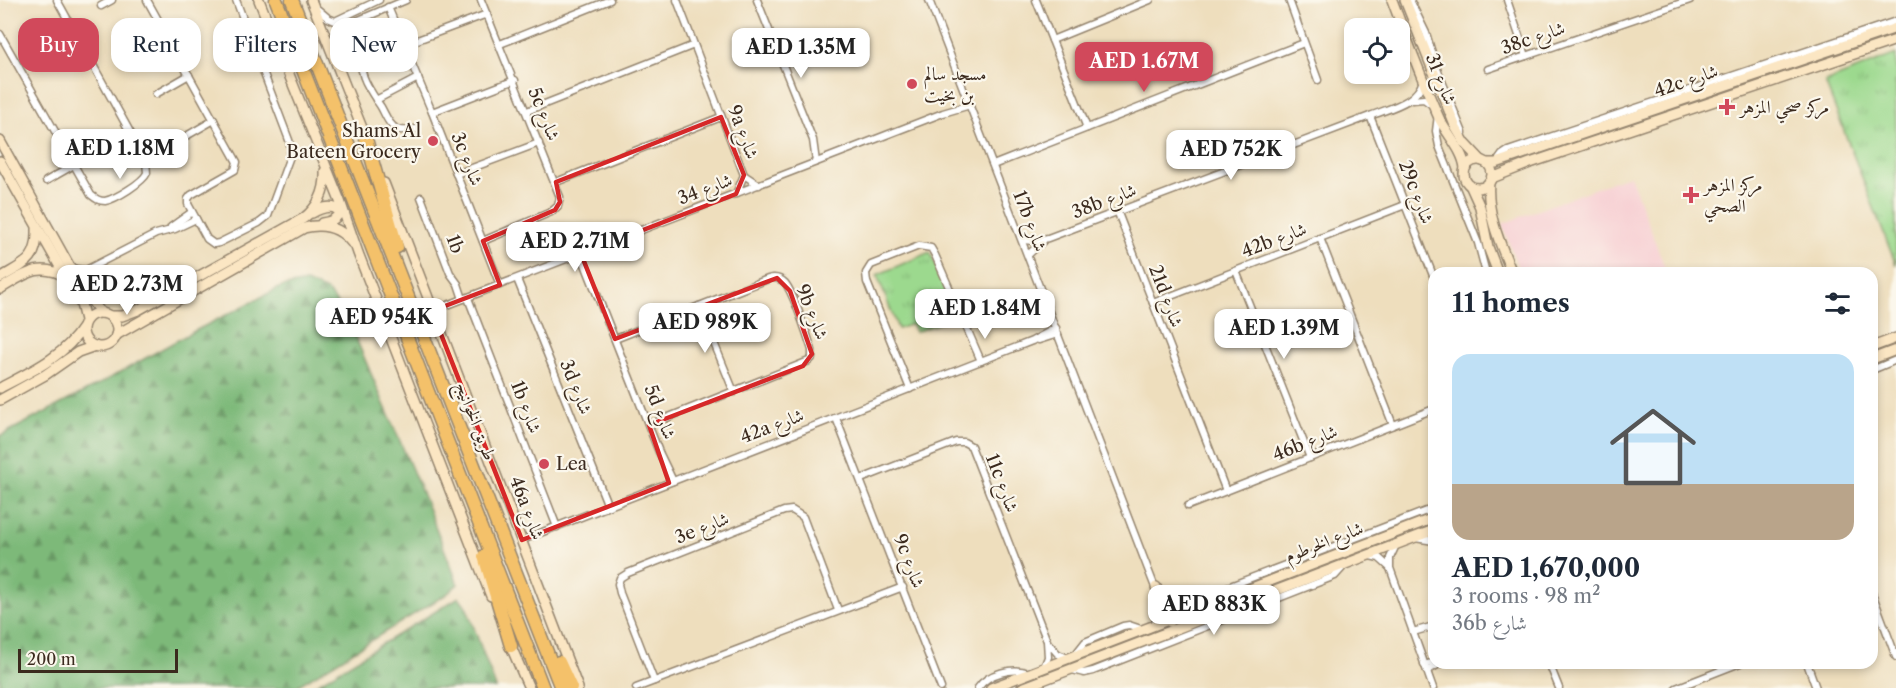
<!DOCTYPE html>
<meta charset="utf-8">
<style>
body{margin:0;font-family:"Libre Caslon Text",Amiri,serif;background:#f2f2f3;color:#1f2937;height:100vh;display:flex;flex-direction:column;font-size:22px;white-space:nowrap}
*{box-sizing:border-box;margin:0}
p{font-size:20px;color:#747a83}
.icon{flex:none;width:33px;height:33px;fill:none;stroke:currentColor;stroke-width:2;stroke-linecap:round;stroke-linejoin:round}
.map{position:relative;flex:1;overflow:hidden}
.side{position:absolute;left:1428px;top:267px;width:450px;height:402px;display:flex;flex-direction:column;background:#fff;border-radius:18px;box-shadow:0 3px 9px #0003}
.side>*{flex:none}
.banner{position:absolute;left:18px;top:18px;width:570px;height:54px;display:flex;gap:12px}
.buttons{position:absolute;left:1344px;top:18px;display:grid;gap:12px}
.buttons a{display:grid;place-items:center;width:66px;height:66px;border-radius:12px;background:#fff;box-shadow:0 3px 9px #0003;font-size:30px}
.scale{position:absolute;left:18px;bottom:15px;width:160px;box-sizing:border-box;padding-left:6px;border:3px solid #3b2a1e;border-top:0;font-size:16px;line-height:21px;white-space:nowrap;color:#3b2a1e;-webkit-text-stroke:4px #fbf7ec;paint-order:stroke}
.price{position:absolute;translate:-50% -51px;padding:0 14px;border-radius:12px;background:#fff;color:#222;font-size:20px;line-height:39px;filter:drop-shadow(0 2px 3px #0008)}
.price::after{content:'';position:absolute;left:50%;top:36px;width:18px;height:14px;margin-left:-9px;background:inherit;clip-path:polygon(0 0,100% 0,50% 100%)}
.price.current{background:#d1495b;color:#fff}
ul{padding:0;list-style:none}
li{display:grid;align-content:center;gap:12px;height:318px;padding:0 24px}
li span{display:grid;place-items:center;height:186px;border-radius:18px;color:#555}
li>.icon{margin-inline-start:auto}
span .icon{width:108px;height:108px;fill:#fffc;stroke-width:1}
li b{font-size:26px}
h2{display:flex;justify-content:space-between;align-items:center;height:72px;padding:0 24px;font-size:26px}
.tag{padding:0 21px;border-radius:18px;background:#fff;box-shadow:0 3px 9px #0003;font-size:21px;line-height:54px}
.tag.current{background:#d1495b;color:#fff}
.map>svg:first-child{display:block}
</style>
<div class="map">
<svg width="1896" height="688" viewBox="0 0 1896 688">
<defs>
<pattern id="forest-firs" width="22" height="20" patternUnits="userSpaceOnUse" patternTransform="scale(1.5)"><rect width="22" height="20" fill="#7db979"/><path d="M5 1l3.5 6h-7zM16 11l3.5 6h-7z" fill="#689763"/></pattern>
<pattern id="park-tufts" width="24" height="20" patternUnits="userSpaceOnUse" patternTransform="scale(1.5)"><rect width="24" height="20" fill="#9cd98e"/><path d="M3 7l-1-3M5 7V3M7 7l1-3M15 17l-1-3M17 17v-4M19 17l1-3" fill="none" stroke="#87ba7a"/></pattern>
</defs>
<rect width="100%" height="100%" fill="#fbf7ec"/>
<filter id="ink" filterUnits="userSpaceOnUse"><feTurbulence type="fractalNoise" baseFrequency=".0167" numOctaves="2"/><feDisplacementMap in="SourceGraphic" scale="12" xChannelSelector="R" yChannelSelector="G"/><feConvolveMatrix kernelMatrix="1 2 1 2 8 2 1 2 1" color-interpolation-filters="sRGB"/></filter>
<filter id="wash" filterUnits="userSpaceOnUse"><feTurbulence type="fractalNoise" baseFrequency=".008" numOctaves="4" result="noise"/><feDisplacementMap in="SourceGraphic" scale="24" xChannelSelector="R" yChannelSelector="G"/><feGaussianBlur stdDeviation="1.35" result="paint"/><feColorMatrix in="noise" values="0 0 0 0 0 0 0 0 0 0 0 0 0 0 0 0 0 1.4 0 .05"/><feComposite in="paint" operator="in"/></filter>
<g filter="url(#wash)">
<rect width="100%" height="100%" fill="#eedebd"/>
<polygon fill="#f7cfd3" points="1630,175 1667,273 1520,273 1502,224"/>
<g fill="url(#forest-firs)" stroke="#5c724c" stroke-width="1.5">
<polygon points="306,282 327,291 345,313 423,495 458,584 447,594 294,688 0,688 0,436 103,382 185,336 281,287"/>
<polygon points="459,597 466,606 496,688 310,688"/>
</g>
<g fill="url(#park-tufts)" stroke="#6c8256" stroke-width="1.5">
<polygon points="1896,54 1896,265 1825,82"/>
<polygon points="930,252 958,316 915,332 912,324 898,329 877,275"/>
</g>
</g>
<g filter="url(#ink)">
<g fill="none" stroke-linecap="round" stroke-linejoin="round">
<defs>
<g id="street">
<polyline points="147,0 237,162 235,170 191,195 188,199 188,204 207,239 214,244 219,243 259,223 268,216 289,159 291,149 289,140 236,0"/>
<polyline points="481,0 560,197 558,206 551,212 483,241"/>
<polyline points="677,0 744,175 759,185"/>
<polyline points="757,0 813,140 816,162"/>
<polyline points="929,0 1156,590"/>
<polyline points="1036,0 1087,128"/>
<polyline points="1289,0 1318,80"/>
<polyline points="1410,0 1426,33 1437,69 1463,133"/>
<polyline points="1507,0 1526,56"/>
<polyline points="101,6 112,0"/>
<polyline points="315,7 328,18 335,21 379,0"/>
<polyline points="388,7 432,112 500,285"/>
<path d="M 0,34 L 91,195 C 96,199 99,201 105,201 C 116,199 143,182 147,173 L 146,161 L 57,0"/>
<polyline points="1052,40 1150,0"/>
<polyline points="500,44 610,0"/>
<polyline points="331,49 333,39 338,29 406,0"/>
<polyline points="129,50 164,30"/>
<polyline points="1488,69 1690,0"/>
<polyline points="156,94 189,75"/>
<polyline points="376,100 418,78"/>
<polyline points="1412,100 1424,99 1432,105"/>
<polyline points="527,111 694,45"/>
<polyline points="432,112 515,80"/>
<polyline points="1438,115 1436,131 1439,146 1478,243 1486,273"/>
<polyline points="1370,116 1434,278"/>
<path d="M 416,129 C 410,129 403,132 397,129 C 389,126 385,114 381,107 C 369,89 354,70 365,48 C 368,42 372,38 378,36 C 389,34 394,43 404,45 L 487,14"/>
<polyline points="176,142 214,120"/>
<polyline points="1497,162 1502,155 1508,151 1896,21"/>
<polyline points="993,165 1304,43"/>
<polyline points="456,174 539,143"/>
<polyline points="46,181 74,165"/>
<polyline points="556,182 721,117"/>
<polyline points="736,194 744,175"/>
<polyline points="421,197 450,273 458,284 463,299"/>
<polyline points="1118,213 1226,491"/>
<polyline points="171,227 192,212"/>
<polyline points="1320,238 1393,425"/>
<path d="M 1023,240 L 1033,241 L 1048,238 L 1370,116 C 1389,108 1418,103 1423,80"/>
<polyline points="581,254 659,452 673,481"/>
<polyline points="1028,255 1043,241"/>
<polyline points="71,267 76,269 86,270 156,234 175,229 196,219"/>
<polyline points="1236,271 1310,458"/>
<polyline points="517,279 608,506"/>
<polyline points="468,298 557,527"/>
<polyline points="1153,303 1405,205"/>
<polyline points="430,306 445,306 943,113 970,105"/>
<polyline points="699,306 734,392"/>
<path d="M 615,339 L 768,279 C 774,277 780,278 785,283 C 793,292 808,337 812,350 L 812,358 L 809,361 L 649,425"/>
<polyline points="1039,340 1058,334"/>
<polyline points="1872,370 1896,360"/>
<polyline points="910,389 867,282 866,273 871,265 919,246 931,248 935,255 981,361"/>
<polyline points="836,418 941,688"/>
<polyline points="861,479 956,442 964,442 971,446 1047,641 1048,657 1044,667"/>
<polyline points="1188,506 1434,409"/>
<polyline points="1415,538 1434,541"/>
<polyline points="522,540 1032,341 1056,328"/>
<polyline points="1396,545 1390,558 1390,568 1433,688"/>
<polyline points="1370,556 1379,558 1389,567"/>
<polyline points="1872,593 1896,657"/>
<polyline points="1163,597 1174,608 1189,612"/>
<polyline points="1204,605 1217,591 1434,508"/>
<polyline points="1154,624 1160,612 1160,603"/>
<polyline points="1413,632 1434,626"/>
<polyline points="1049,644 1058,654 1068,658"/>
<polyline points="1074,656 1085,642 1123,626 1129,625 1141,629"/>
<polyline points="1549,663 1559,688"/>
<polyline points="1807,663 1816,688"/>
<polyline points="1424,665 1434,662"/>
<polyline points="1072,670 1084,673 1093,671 1335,576 1345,565"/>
<polyline points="1427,671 1441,663"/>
<polyline points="654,681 620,593 618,584 620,578 628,573 784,511 792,510 803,517 838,610"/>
<polyline points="636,688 903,587"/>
<path d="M 978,688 C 988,673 1013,667 1029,673"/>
<polyline points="1676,688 1740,663"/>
</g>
<g id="secondary">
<polyline points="259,0 340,201 358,253 491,596"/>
<polyline points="311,0 368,143"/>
<path d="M 1392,0 C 1407,40 1422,80 1439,118 C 1447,135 1463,150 1465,168"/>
<polyline points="1405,0 1456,128 1465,143 1482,161"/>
<polyline points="0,141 81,287 101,313"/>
<circle cx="1478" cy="174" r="14"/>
<polyline points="0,161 81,304 85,320"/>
<polyline points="1487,163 1496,163 1896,28"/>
<polyline points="1492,178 1530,163 1896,40"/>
<path d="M 1489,182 C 1486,214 1501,245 1512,273"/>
<polyline points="384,183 578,688"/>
<polyline points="1471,187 1480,207 1488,247 1498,273"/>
<path d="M 312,213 C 340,197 349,219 322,223"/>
<path d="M 0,278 C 25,263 38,261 37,229"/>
<path d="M 0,289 C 24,275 39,261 66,277"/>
<circle cx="100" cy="330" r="17"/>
<path d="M 110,316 L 122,316 L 138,310 L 304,218 C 319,206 326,191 325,171"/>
<path d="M 116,335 L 304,228 C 323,223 340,227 352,243"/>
<polyline points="1872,347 1896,338"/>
<polyline points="1872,359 1896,350"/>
<path d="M 0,388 C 30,372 64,357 83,327"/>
<polyline points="0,400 45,375 78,352 95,346"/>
<polyline points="1156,587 1170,622"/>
<polyline points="509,642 529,688"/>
<polyline points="991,688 1434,518"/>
<polyline points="1022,688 1434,530"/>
</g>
<g id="highway">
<polyline points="276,0 543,688"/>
<polyline points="292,0 561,688"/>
<polyline points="366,139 397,247"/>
<polyline points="484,556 511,646"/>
<polyline points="559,662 571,688"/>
</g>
</defs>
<use href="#street" stroke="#94846e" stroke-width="9"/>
<use href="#secondary" stroke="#94846e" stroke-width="12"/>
<use href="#highway" stroke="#94846e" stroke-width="15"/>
<use href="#street" stroke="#fff" stroke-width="6"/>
<use href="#secondary" stroke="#fbe6c3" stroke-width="9"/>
<use href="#highway" stroke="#f4c16a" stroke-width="12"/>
</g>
</g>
<path fill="none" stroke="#d62828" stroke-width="4.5" stroke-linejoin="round" d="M 721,117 L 744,175 L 736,194 L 581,254 L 615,339 L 777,278 L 790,291 L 812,354 L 803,366 L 649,425 L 669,483 L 522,540 L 435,319 L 445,306 L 500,285 L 483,241 L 555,210 L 560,202 L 556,182 Z"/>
<g fill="#d1495b" stroke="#fbf7ec" stroke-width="2">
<circle cx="912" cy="84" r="6"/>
<path d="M1724 98h6v6h6v6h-6v6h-6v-6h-6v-6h6z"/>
<circle cx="433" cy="141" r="6"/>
<path d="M1688 186h6v6h6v6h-6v6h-6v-6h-6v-6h6z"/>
<circle cx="544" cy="464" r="6"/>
</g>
<g text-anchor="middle" stroke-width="4.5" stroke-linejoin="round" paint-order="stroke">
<g font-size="18" fill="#3b2a1e" stroke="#fbf7ec">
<text transform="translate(1533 38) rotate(-19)" y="6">38c شارع</text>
<text transform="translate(1441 79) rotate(68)" y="6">شارع 31</text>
<text transform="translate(1686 81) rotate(-19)" y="6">42c شارع</text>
<text transform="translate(544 114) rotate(68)" y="6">5c شارع</text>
<text transform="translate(743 132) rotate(69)" y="6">9a شارع</text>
<text transform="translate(467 159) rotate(68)" y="6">3c شارع</text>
<text transform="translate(705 189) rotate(-21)" y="6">شارع 34</text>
<text transform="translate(1416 192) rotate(69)" y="6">29c شارع</text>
<text transform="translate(1104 201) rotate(-21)" y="6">38b شارع</text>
<text transform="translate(1030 221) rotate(69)" y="6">17b شارع</text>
<text transform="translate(1274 240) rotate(-21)" y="6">42b شارع</text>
<text transform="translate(455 244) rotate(70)" y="6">1b</text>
<text transform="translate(1166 296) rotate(69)" y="6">21d شارع</text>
<text transform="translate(812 312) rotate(68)" y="6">9b شارع</text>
<text transform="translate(576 387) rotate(68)" y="6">3d شارع</text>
<text transform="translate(526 407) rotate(69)" y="6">1b شارع</text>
<text transform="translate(660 412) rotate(69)" y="6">5d شارع</text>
<text transform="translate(476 421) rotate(69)" y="6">طريق الخوانيج</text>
<text transform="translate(772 426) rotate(-21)" y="6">42a شارع</text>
<text transform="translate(1305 443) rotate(-22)" y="6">46b شارع</text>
<text transform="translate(1002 483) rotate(69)" y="6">11c شارع</text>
<text transform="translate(527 508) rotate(69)" y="6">46a شارع</text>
<text transform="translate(702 528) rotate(-22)" y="6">3e شارع</text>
<text transform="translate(1324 542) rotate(-21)" y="6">شارع الخرطوم</text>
<text transform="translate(909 561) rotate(69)" y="6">9c شارع</text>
</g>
<g font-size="18" fill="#3b2a1e" stroke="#fbf7ec" text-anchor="start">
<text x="924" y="80">مسجد سالم<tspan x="924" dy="21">بن بخيت</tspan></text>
<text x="1740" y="113">مركز صحي المزهر</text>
<text x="421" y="137" text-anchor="end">Shams Al<tspan x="421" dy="21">Bateen Grocery</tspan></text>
<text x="1704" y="191">مركز المزهر<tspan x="1704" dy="21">الصحي</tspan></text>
<text x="556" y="470">Lea</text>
</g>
</g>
</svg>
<div class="buttons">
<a><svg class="icon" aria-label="locate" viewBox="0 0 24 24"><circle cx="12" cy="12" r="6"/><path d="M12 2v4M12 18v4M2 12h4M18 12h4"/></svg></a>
</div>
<div class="scale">200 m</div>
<b class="price" style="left:801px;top:79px">AED 1.35M</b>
<b class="price current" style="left:1144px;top:93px">AED 1.67M</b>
<b class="price" style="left:120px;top:180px">AED 1.18M</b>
<b class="price" style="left:1231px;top:181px">AED 752K</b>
<b class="price" style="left:575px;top:273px">AED 2.71M</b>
<b class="price" style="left:127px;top:316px">AED 2.73M</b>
<b class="price" style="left:985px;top:340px">AED 1.84M</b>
<b class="price" style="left:381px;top:349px">AED 954K</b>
<b class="price" style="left:705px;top:354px">AED 989K</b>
<b class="price" style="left:1284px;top:360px">AED 1.39M</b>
<b class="price" style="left:1214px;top:636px">AED 883K</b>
<div class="banner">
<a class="tag current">Buy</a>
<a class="tag">Rent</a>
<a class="tag">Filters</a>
<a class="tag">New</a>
</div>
<section class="side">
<h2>11 homes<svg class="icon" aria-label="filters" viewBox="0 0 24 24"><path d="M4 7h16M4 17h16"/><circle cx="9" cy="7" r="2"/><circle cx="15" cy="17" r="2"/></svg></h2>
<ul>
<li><span style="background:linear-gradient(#bfe0f5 70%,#b9a48a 0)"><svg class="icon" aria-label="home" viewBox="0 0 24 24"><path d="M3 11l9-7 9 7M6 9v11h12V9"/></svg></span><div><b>AED 1,670,000</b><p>3 rooms · 98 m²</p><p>36b شارع</p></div></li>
</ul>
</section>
</div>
